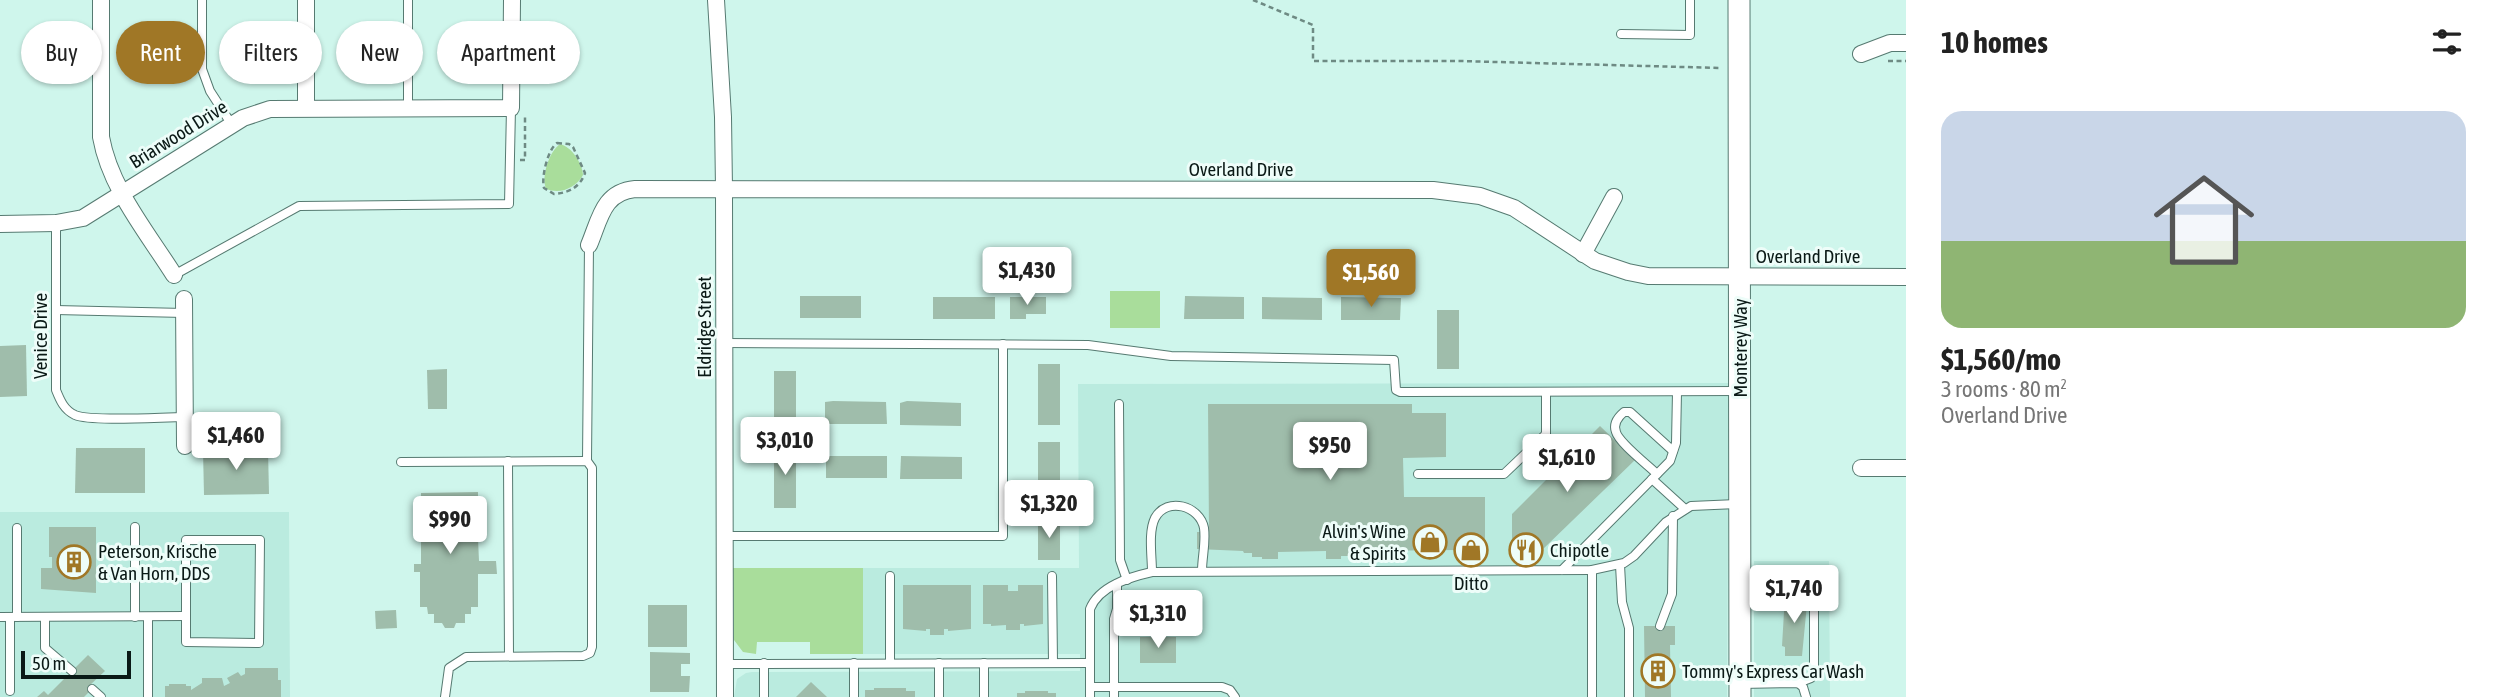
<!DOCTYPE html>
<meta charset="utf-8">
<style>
body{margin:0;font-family:"Asap Condensed",sans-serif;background:#f2f2f2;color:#222;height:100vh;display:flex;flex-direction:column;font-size:26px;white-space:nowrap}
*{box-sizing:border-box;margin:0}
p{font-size:23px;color:#767676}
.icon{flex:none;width:38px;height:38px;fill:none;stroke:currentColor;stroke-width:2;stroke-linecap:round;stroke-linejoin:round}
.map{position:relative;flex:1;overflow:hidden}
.sheet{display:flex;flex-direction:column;background:#fff;width:595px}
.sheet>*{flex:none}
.hud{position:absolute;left:21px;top:21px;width:665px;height:63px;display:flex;gap:14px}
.scale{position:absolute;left:21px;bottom:18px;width:110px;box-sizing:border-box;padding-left:7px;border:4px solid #0a1916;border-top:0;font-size:19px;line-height:24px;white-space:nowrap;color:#0a1916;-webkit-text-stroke:5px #eefdf9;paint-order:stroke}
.price{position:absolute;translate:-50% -60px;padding:0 16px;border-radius:7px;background:#fff;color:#222;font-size:23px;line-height:46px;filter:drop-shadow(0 2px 4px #0008)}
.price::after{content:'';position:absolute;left:50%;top:42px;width:21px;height:16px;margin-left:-10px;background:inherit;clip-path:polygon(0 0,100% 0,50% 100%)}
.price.on{background:#a07726;color:#fff}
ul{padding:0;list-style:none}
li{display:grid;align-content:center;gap:14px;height:371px;padding:0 35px}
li+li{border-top:2px solid #e0e0e0}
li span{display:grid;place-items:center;height:217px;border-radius:21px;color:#555}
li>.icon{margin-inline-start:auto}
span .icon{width:126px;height:126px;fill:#fffc;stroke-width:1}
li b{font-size:30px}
h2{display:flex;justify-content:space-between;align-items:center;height:84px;padding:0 35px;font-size:30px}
.pill{padding:0 24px;border-radius:32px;background:#fff;box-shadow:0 2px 5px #0004;font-size:24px;line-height:63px}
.pill.on{background:#a07726;color:#fff}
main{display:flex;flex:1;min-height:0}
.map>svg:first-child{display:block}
</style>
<main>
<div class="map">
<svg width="1906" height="697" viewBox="0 0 1906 697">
<rect width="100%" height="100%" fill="#cff6ec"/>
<g fill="#baebdf">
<polygon points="1729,383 1727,697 734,697 737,679 746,673 752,672 1080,671 1080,654 863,654 863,568 1079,568 1078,384"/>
<polygon points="0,512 289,512 290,697 0,697"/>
<polygon points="1754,561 1829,561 1830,697 1754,697"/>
</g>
<g fill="#a9dd9b">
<path d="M 560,144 C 572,147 582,163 583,175 C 575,189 560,194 546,189 C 541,176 549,152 560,144 Z"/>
<rect x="1110" y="291" width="50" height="37"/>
<polygon points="733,568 863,568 863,654 810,654 810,642 757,642 756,654 743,652 734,640"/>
</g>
<g fill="#9fbdab">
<rect x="800" y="296" width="61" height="22"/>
<polygon points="1185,296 1244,297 1244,319 1184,319"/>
<rect x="933" y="297" width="62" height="22"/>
<polygon points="1010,297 1046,297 1046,314 1026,314 1026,319 1010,319"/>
<polygon points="1262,297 1322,298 1322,320 1262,319"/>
<polygon points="1341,297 1401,298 1400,320 1341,320"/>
<rect x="1437" y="310" width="22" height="59"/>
<polygon points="26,345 27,396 0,397 0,346"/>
<rect x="1038" y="364" width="22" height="61"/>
<polygon points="447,369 447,409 428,409 427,370"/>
<polygon points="774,371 796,371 796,432 774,431"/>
<polygon points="833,401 886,402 887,424 825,424 825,402"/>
<polygon points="907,401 961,403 961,426 900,425 900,403"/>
<polygon points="1208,404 1412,404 1412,413 1446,413 1446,457 1403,458 1404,497 1485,497 1485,558 1458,559 1457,550 1359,551 1359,553 1351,553 1351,556 1341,556 1341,559 1326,559 1326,551 1278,552 1278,559 1262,559 1262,557 1252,557 1252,553 1244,553 1243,551 1197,549 1197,532 1209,532"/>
<polygon points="1600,426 1635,460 1541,551 1541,559 1512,559 1512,514"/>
<rect x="1038" y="442" width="22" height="61"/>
<rect x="774" y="447" width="22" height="61"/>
<polygon points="76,448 145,448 145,493 75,493"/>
<polygon points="268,449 269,494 204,495 203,450"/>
<rect x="826" y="456" width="61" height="22"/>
<polygon points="901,456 962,457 962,479 900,479"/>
<polygon points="478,492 478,527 485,527 485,539 478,539 479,561 496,561 497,574 478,574 478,607 471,607 471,614 465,614 465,623 456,623 454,628 445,628 442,623 434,623 434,614 428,614 427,607 420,607 420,572 414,572 414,564 421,564 421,535 414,535 414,527 421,526 421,493"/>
<rect x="1038" y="519" width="22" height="41"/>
<polygon points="49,527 96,527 96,593 41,589 41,568 52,568 52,557 49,557"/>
<polygon points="903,585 971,585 971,629 948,631 948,629 944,629 944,635 930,635 930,629 926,629 926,631 903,629"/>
<polygon points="983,585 1008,585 1008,591 1018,591 1018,585 1043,585 1043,624 1024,626 1024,624 1020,624 1020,630 1006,630 1006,625 991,626 991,624 983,624"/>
<polygon points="1785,595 1805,595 1805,604 1807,604 1802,656 1785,656 1785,647 1782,646"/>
<rect x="648" y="605" width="39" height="42"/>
<polygon points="396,610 397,628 376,629 375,611"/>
<polygon points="1644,626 1675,626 1675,645 1670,645 1671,697 1645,697"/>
<rect x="1140" y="637" width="36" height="26"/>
<polygon points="650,652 690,653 690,664 681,664 681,676 690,676 689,692 650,692"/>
<polygon points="88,655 105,671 89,686 92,689 84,697 37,697 44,691 48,695"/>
<polygon points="245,668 278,668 278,680 281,680 281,697 165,697 165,686 169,686 169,684 186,684 186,686 191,686 191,690 202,683 202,678 222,678 224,686 230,683 227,678 238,672 241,676 245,674"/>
<polygon points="811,682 827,697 796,697"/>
<polygon points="874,688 906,688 906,691 915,691 915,697 865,697 865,690 874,690"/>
<polygon points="1025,691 1048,691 1048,693 1056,693 1056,697 1017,697 1017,693 1025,693"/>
</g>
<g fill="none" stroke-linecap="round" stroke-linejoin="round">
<defs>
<g id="lane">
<polyline points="202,0 202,69 210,91 232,125"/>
<polyline points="1621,34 1690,35 1690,0"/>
<polyline points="408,108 408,0"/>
<path d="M 56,223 L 56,390 C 60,400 64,410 75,415 C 92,422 162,417 184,417"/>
<polyline points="174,275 299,206 509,204 511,108"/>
<polyline points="56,310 184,313"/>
<polyline points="725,343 1088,345 1171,356 1394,360 1396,390 1400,392 1738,391"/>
<polyline points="1119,404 1120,560 1127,580"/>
<polyline points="508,461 509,656"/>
<polyline points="587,461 589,245"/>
<polyline points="401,462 587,461 592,468 592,647 590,653 583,656 466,657 449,668 445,697"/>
<polyline points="1418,474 1504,474 1546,434 1546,392"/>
<path d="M 1657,474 C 1648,465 1619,443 1616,432 C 1613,424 1618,417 1624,412 L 1630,412 L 1673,451"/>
<polyline points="1652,479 1685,509"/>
<polyline points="17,528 17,617"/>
<polyline points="725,536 1003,536 1003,344"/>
<polygon points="186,540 260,540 259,643 186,642"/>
<polyline points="1620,565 1622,602 1629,628 1629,697"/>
<polyline points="1562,570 1670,461 1676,443 1677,392"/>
<polyline points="1592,570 1592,697"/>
<path d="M 1152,572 C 1152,556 1148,532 1155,518 C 1167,496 1200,506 1204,528 C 1206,543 1202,557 1202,571"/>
<polyline points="890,576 890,663"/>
<polyline points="1052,576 1053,663"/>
<polyline points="1740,587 1811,587 1814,590 1814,672 1811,678 1798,683"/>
<polyline points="0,617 186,616"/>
<polyline points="45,617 45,648 72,671"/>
<polyline points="135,617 135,527"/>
<polyline points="148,617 148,697"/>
<polyline points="1660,626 1672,594 1673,516"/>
<polyline points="764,663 764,697"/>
<polyline points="854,663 854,697"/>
<polyline points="984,663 984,697"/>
<polyline points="725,664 1090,663"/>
<polyline points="1740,684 1798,683 1803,687 1806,697"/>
<polyline points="1090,687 1222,687 1230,690 1235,697"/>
<polyline points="92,689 101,697"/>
<polyline points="10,691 10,617"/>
<polyline points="939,697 939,663"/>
<path d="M 1090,697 L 1090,609 C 1099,586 1130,577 1152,572 L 1592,570 L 1624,563 L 1634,556 L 1666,522 L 1691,506 L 1737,504"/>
<polyline points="1114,697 1114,619 1117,609 1117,584"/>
</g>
<g id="street">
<path d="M 101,0 L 101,137 C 110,188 147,232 174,275"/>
<polyline points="306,0 306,108"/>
<polyline points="716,0 723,117 724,189 725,697"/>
<polyline points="1861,54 1890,43 1906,43"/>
<polyline points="0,224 56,223 83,218 243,118 270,109 511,108 512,0"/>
<path d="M 589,245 C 600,219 603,192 635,189 L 1433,190 L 1480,196 L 1514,208 L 1595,261 L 1628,272 L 1648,276 L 1906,277"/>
<polyline points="1583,254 1614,197"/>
<polyline points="184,299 185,446"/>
<polyline points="1861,468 1906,468"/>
</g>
<polyline id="secondary" points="1739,0 1740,697"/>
</defs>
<use href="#lane" stroke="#567a71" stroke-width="10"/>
<use href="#street" stroke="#567a71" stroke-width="18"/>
<use href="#secondary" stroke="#567a71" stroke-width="23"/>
<g stroke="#6e8a83" stroke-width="2.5" stroke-dasharray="5 3.5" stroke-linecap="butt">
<polyline points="1253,0 1313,25 1313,61 1459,61 1721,68"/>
<polyline points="1888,61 1906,61"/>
<path d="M 557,143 L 569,144 L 573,147 L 585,173 C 580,187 569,193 554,194 L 544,188 C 541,177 548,149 557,143 Z"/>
<polyline points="520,160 525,160 525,116"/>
</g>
<use href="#lane" stroke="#fff" stroke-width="8"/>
<use href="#street" stroke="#fff" stroke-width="16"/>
<use href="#secondary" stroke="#fff" stroke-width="21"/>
</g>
<defs>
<symbol id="shop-ring" viewBox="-11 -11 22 22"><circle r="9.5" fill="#eefdf9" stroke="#a07726" stroke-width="1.5"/><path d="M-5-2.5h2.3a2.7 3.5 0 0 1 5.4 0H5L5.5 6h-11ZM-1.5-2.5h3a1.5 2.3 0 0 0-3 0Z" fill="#a07726"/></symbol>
<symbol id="restaurant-ring" viewBox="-11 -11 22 22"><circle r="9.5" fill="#eefdf9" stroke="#a07726" stroke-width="1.5"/><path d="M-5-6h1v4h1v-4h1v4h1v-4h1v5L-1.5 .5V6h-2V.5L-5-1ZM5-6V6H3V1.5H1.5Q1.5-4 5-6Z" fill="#a07726"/></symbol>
<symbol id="building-ring" viewBox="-11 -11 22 22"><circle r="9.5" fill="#eefdf9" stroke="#a07726" stroke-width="1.5"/><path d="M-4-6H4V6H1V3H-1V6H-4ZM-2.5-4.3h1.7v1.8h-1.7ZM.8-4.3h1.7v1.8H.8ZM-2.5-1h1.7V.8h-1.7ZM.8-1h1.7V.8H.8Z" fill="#a07726"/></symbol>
</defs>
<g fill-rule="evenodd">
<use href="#shop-ring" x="1411" y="523" width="38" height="38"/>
<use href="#shop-ring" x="1452" y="531" width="38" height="38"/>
<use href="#restaurant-ring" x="1507" y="531" width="38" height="38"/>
<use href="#building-ring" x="55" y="543" width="38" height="38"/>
<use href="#building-ring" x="1639" y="652" width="38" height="38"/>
</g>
<g text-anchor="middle" stroke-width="6" stroke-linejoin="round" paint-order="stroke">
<g font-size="19" fill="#0a1916" stroke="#eefdf9">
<text transform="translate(178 134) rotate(-32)" y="7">Briarwood Drive</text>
<text x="1241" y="176">Overland Drive</text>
<text x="1808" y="263">Overland Drive</text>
<text transform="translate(704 327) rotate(-90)" y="7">Eldridge Street</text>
<text transform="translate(40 336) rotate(-90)" y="7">Venice Drive</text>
<text transform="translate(1740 348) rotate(-90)" y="7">Monterey Way</text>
</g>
<g font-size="19" fill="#0a1916" stroke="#eefdf9" text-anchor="start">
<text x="1406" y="538" text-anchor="end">Alvin's Wine<tspan x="1406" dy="22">&amp; Spirits</tspan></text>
<text x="1550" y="557">Chipotle</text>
<text x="98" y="558">Peterson, Krische<tspan x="98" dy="22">&amp; Van Horn, DDS</tspan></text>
<text x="1471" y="590" text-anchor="middle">Ditto</text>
<text x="1682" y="678">Tommy's Express Car Wash</text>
</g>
</g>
</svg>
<div class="scale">50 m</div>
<b class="price" style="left:1027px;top:307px">$1,430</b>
<b class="price on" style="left:1371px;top:309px">$1,560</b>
<b class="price" style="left:236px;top:472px">$1,460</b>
<b class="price" style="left:785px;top:477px">$3,010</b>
<b class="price" style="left:1330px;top:482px">$950</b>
<b class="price" style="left:1567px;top:494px">$1,610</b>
<b class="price" style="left:1049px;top:540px">$1,320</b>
<b class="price" style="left:450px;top:556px">$990</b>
<b class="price" style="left:1794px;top:625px">$1,740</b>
<b class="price" style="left:1158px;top:650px">$1,310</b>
<div class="hud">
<a class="pill">Buy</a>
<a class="pill on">Rent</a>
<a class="pill">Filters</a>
<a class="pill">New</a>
<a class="pill">Apartment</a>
</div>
</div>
<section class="sheet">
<h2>10 homes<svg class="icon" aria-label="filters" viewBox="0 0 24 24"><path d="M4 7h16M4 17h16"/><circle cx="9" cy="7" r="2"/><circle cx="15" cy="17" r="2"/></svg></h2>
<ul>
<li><span style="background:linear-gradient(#c9d6e8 60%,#8fb573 0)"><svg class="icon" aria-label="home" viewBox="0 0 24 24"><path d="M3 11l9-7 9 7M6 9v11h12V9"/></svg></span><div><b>$1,560/mo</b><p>3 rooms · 80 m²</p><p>Overland Drive</p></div></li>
</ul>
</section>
</main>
